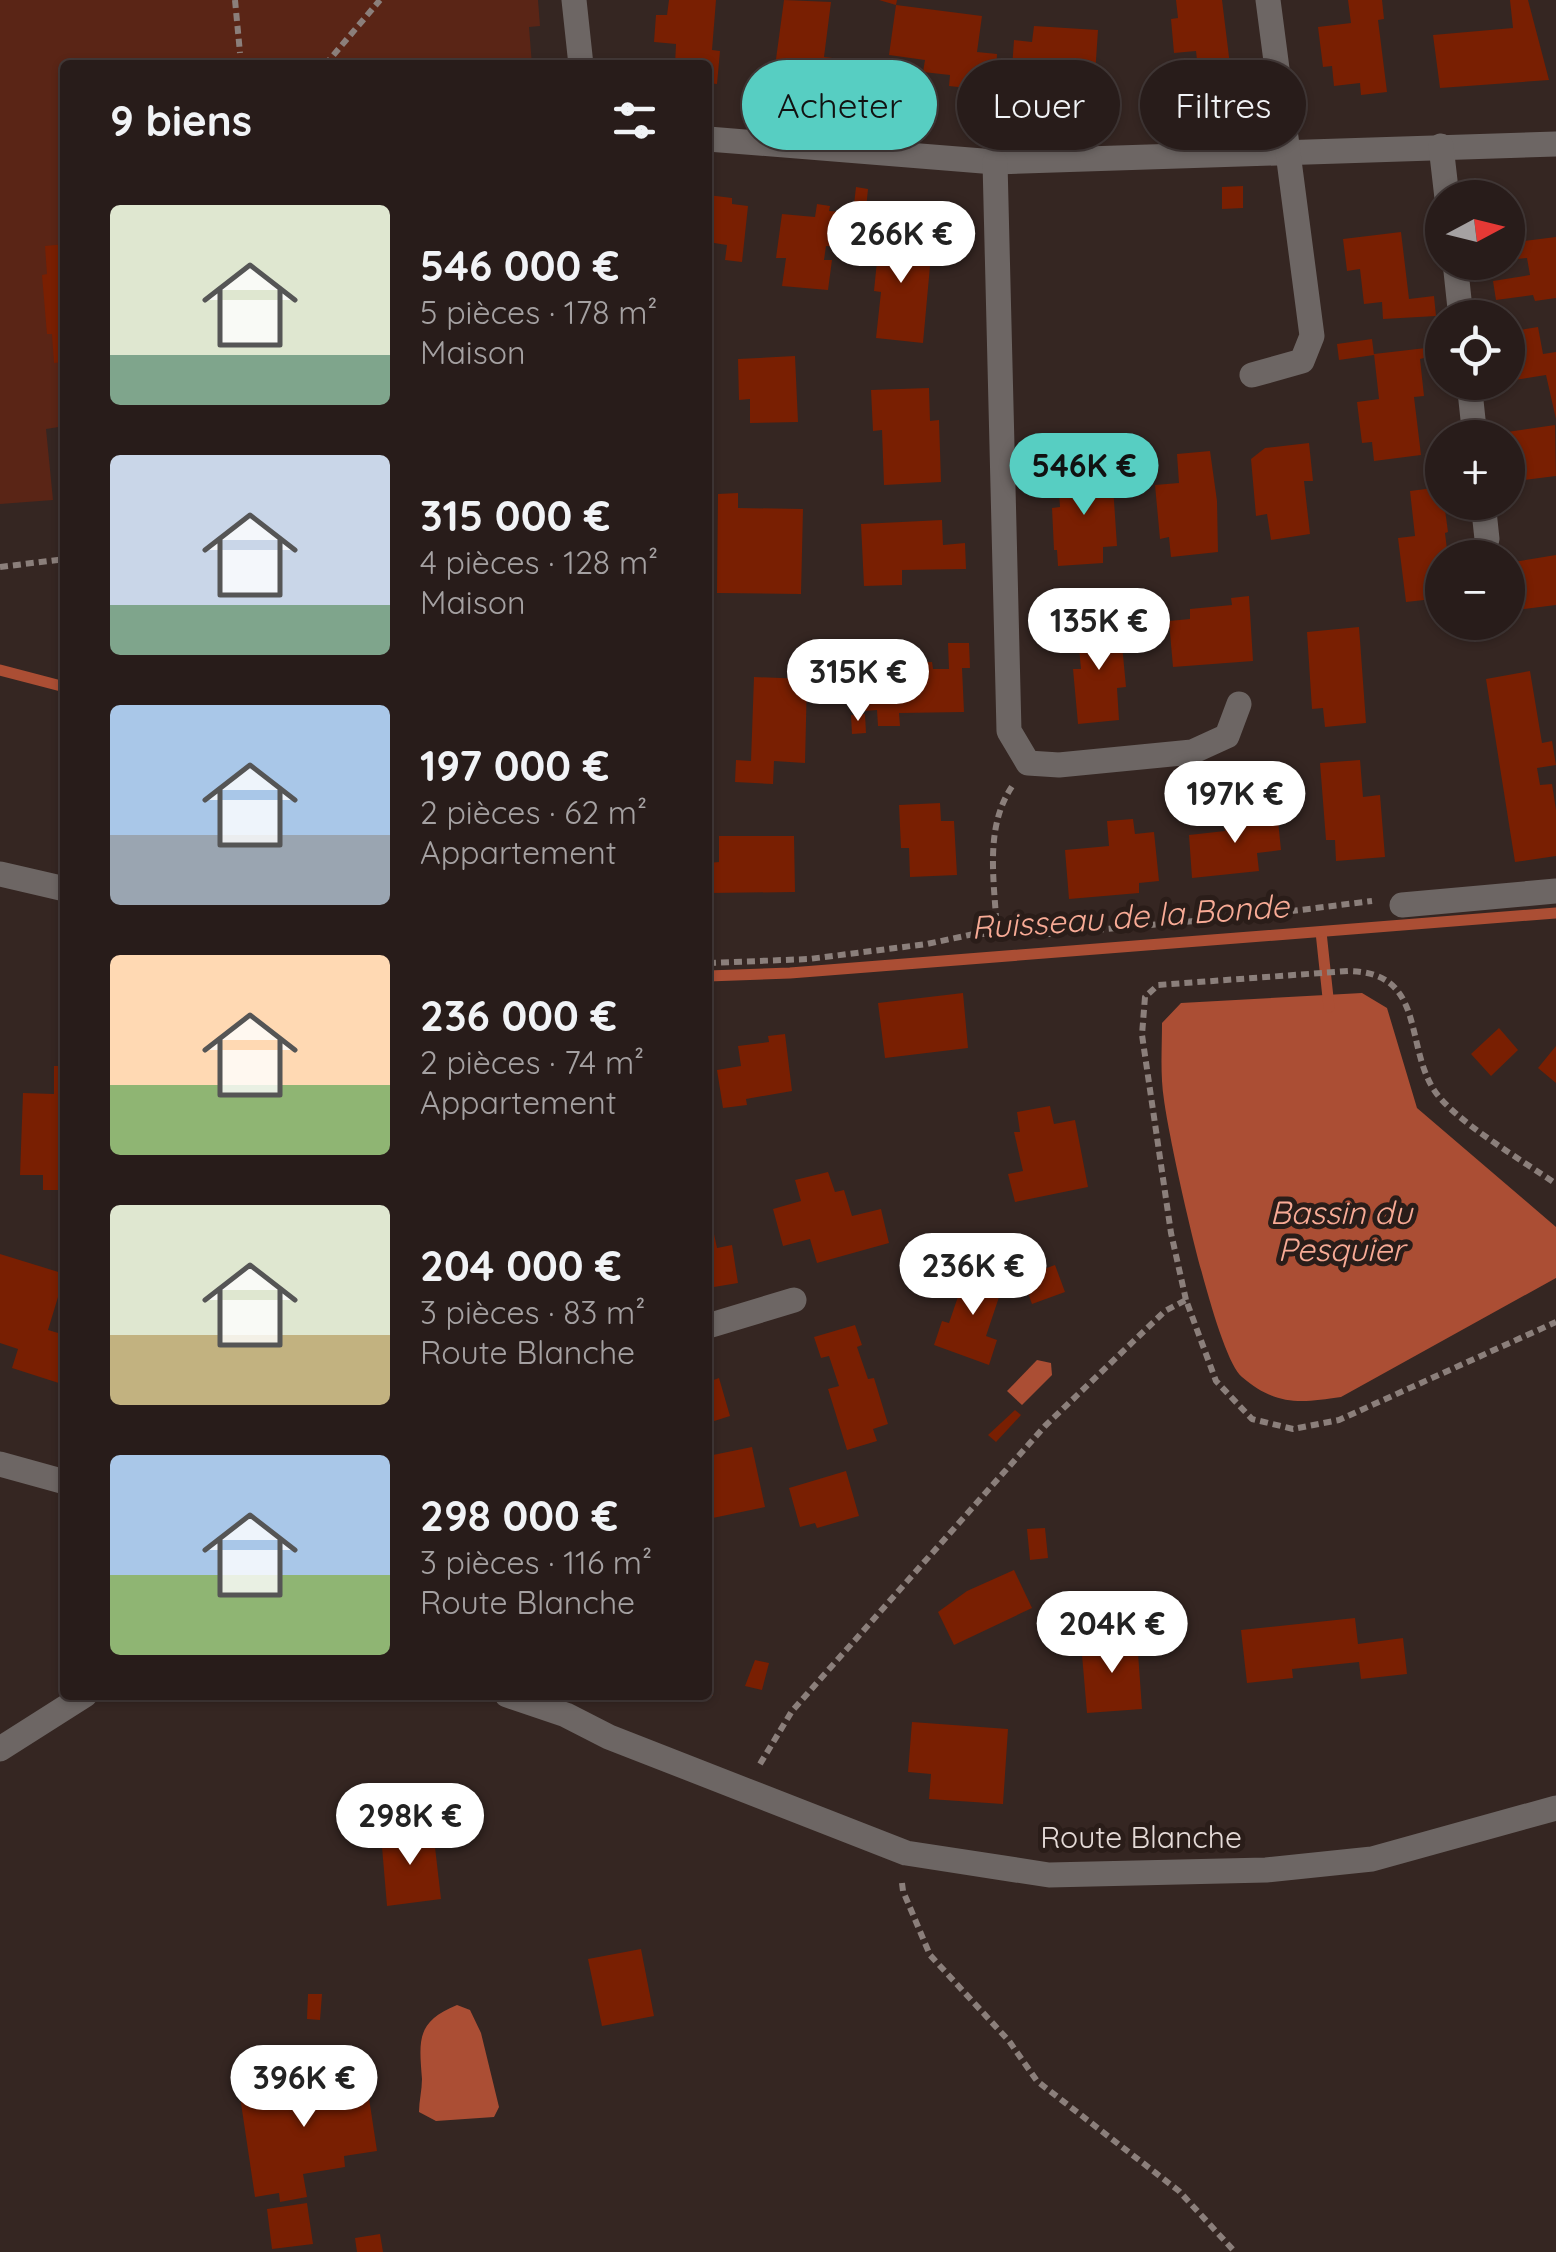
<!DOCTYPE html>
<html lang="fr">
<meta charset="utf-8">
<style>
body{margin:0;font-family:Quicksand,sans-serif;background:#302523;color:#f1f3f6;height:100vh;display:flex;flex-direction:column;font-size:38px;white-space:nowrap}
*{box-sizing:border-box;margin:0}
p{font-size:32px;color:#a5a1a2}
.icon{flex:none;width:55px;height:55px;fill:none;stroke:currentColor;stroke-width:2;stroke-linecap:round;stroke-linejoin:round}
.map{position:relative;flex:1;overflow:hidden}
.side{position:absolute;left:60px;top:60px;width:652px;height:1640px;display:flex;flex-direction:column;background:#281c1a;border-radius:10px;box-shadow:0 2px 8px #0004,0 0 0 2px #443a39}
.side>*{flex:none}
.banner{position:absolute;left:742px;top:60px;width:662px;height:90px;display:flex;gap:20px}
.needle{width:65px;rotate:83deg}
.tools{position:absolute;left:1425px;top:180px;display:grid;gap:20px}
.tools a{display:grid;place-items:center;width:100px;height:100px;border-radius:50%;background:#281c1a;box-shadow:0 2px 8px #0004,0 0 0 2px #443a39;font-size:50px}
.price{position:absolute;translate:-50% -85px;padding:0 22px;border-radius:35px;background:#fff;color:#222;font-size:32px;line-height:65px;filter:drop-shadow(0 2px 5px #0008)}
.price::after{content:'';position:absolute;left:50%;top:60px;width:30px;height:22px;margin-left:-15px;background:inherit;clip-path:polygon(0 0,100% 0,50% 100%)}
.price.active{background:#57cec2;color:#111}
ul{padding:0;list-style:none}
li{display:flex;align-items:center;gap:30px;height:250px;padding:0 50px}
li span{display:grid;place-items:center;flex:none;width:280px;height:200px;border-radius:10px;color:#555}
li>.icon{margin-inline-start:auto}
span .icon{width:120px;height:120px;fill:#fffc;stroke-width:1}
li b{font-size:42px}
h2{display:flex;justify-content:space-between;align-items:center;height:120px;padding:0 50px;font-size:42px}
.pill{padding:0 35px;border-radius:45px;background:#281c1a;box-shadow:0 2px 8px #0004,0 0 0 2px #443a39;font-size:35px;line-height:90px}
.pill.active{background:#57cec2;color:#111}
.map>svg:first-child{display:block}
</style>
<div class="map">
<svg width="1556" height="2252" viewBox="0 0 1556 2252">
<rect width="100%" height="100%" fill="#352622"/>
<polygon fill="#5a2516" points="0,0 538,0 540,26 529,27 532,65 65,65 65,426 46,429 53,500 0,504"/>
<g fill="#ab4e34">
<path d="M 1362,993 L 1387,1008 L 1417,1108 L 1556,1227 L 1556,1278 L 1341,1397 C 1300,1403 1276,1406 1242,1377 C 1215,1355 1170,1144 1164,1100 C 1160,1075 1162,1048 1162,1023 L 1181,1003 Z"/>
<polygon points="1037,1360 1051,1363 1052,1375 1022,1405 1007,1391"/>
<path d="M 457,2005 L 470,2010 L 481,2033 L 499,2107 L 494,2117 L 436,2121 L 419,2112 C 419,2101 422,2090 422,2079 C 419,2040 416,2022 457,2005 Z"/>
</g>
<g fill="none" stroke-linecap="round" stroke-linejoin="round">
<g stroke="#ab4e34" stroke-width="11">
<polyline points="0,670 65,687"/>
<polyline points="1321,932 1329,1007"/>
<polyline points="708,976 790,973 1556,913"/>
</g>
</g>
<g fill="#791f02">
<polygon points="669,0 716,0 712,50 720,51 717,84 708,83 708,65 675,65 676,44 654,42 656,15 667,15"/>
<polygon points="784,0 831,2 824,57 841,59 837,92 819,89 820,81 774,74"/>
<polygon points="879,0 897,0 896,5 982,16 977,52 997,54 995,91 949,86 950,75 923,72 925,60 889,55 896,5"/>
<polygon points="1176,0 1222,0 1230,65 1198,69 1196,51 1174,53 1171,19 1178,18"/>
<polygon points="1348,0 1382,0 1384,19 1378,20 1387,92 1361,95 1360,83 1334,86 1332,66 1323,67 1318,27 1351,23"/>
<polygon points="1510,0 1528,0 1549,80 1440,88 1433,35 1513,28"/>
<polygon points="1034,26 1098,30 1095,75 1058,73 1057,82 1029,79 1029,84 1011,83 1014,40 1032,42"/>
<polygon points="1243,186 1243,208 1222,209 1222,187"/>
<polygon points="856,187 868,189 862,249 826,246 824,260 832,260 828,290 782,286 786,258 776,258 782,214 815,217 817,204 830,206 829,211 853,213"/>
<polygon points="708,195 732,198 732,204 748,206 742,262 725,260 727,245 708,242"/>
<polygon points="1518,205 1524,241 1556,237 1556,298 1535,301 1533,295 1496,300 1493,281 1530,275 1527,258 1508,260 1508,207"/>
<polygon points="874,228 920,234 917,253 931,255 923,343 876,338 881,292 874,291 878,251 872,249"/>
<polygon points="1401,232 1409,299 1434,296 1436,316 1383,319 1382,302 1364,304 1360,269 1347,271 1343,239"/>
<polygon points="65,244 65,362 54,363 52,334 47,334 42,275 47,274 45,246"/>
<polygon points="1538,327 1543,354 1556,352 1556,419 1546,375 1508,381 1508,332"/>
<polygon points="1372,339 1374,355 1339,360 1337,344"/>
<polygon points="1426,348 1428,357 1420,359 1424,396 1414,397 1421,455 1374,461 1372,442 1362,443 1357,402 1379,399 1374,354"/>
<polygon points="795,356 798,422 750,423 750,399 739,400 738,359"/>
<polygon points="929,388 930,421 939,420 941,482 884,485 882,430 873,431 871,390"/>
<polygon points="1555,425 1556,476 1508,482 1508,438 1486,435"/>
<polygon points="1309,443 1313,481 1304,481 1310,534 1271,540 1267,514 1256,516 1251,459 1265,448"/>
<polygon points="1210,451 1217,501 1218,552 1171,557 1169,537 1160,539 1155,485 1179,483 1177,454"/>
<polygon points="1112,471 1117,546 1103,547 1103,563 1058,566 1057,550 1054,550 1052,508 1060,507 1058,475"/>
<polygon points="1442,487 1448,532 1445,533 1448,558 1442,558 1442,598 1406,602 1398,538 1415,536 1410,491"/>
<polygon points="738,493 738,508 803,509 801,594 717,593 718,494"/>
<polygon points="942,520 943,545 965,543 966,569 902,570 902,585 864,586 861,524"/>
<polygon points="1556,555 1556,605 1509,611 1508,563"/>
<polygon points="1249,596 1253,661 1173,667 1169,621 1190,619 1190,609 1232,605 1231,598"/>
<polygon points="1120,623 1126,687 1117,688 1119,720 1078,724 1073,669 1081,669 1077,627"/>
<polygon points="1359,627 1366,723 1325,727 1323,708 1312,709 1307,632"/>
<polygon points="948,643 969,643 970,668 962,668 964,712 899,713 900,726 878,726 877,710 851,712 851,684 872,683 871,664 932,662 933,669 949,669"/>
<polygon points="859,646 860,661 845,662 844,647"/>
<polygon points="1530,671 1542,743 1552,741 1556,765 1537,768 1540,785 1552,784 1556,810 1556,856 1515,862 1486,679"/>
<polygon points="754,677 807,679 805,763 774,761 773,784 735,782 736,760 751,761"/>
<polygon points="865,714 866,733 852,734 851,715"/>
<polygon points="1360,760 1363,797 1380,795 1385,857 1336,861 1335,840 1326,840 1320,763"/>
<polygon points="940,803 941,821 954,821 957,875 910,877 909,848 901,848 899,805"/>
<polygon points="1277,811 1281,850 1257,853 1259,871 1192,878 1189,835 1225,831 1224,823 1254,820 1254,813"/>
<polygon points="1133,819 1135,834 1154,832 1159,881 1139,883 1139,893 1069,899 1065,850 1109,846 1107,821"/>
<polygon points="719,836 794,836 795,892 708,893 708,863 719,862"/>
<polygon points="963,993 968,1048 885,1058 878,1003"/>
<polygon points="1499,1028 1518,1050 1491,1076 1471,1054"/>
<polygon points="785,1034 792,1091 746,1099 747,1105 723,1108 717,1070 741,1066 738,1046 769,1042 768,1036"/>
<polygon points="1556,1046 1556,1083 1538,1068"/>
<polygon points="54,1066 65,1066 65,1190 43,1190 43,1175 20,1175 23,1093 54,1094"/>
<polygon points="1050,1106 1054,1124 1075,1120 1088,1187 1015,1202 1008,1174 1023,1171 1014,1132 1020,1132 1017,1112"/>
<polygon points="828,1172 835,1192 844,1190 852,1216 881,1209 889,1243 817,1263 810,1239 783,1246 773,1209 801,1201 795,1180"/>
<polygon points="708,1206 717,1248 732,1245 738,1283 708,1288"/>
<polygon points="0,1254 65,1274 48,1330 65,1335 65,1385 12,1368 18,1349 0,1343"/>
<polygon points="979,1264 1002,1272 995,1293 1000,1294 986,1336 997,1340 989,1365 934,1345 942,1321 949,1323 963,1282 972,1284"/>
<polygon points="1055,1265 1065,1292 1032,1304 1022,1277"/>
<polygon points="855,1325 862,1345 857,1347 868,1379 874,1378 888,1424 873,1429 877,1441 847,1450 828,1389 839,1386 829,1356 821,1358 814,1337"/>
<polygon points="719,1378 730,1416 708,1423 708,1382"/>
<polygon points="1015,1410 1021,1415 996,1442 988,1435"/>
<polygon points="752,1447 765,1507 708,1519 708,1456"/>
<polygon points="846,1471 859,1516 817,1528 815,1523 800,1527 789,1488"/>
<polygon points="1045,1528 1048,1558 1030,1560 1027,1529"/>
<polygon points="1014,1570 1032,1608 954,1645 938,1612 967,1591"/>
<polygon points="1355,1618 1358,1644 1403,1638 1407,1674 1361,1679 1359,1662 1292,1669 1293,1678 1247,1683 1241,1630"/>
<polygon points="1137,1639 1142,1709 1087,1713 1081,1643"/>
<polygon points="708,1646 712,1646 713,1696 708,1696"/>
<polygon points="755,1660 769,1663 762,1690 745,1686"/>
<polygon points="912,1722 1008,1729 1003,1804 929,1799 931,1774 908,1772"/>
<polygon points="433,1830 441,1899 387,1906 381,1835"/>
<polygon points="641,1949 654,2016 602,2026 588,1959"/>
<polygon points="308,1994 322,1994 320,2020 307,2019"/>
<polygon points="350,2060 354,2087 367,2085 377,2151 344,2156 345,2167 303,2174 307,2197 280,2202 279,2193 255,2197 238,2083 289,2076 292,2098 328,2094 325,2064"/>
<polygon points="307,2203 313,2244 272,2249 267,2209"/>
<polygon points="380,2234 383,2252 357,2252 355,2238"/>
</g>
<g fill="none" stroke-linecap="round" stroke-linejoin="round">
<g stroke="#8b7f7b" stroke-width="6" stroke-dasharray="8 5" stroke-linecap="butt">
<polyline points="235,0 240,53"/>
<polyline points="325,65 380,0"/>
<polyline points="0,567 65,559"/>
<path d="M 997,934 C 995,884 983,828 1013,785"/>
<polyline points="708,963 809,959 927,944 974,934 1050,934 1260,915 1372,901"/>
<path d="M 1186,1300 L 1171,1233 L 1142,1035 L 1145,997 L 1158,985 L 1348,971 C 1426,972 1404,1043 1434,1090 C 1454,1121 1524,1161 1556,1184"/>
<polyline points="760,1764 792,1711 1045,1426 1165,1311 1186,1300 1216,1381 1252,1419 1293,1429 1339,1420 1556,1322"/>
<polyline points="902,1883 903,1891 930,1955 1009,2041 1037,2081 1179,2191 1235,2252"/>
</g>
<g stroke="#6d6664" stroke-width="25">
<polyline points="574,0 581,65"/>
<polyline points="708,139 995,162 1556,144"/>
<polyline points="1441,146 1447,198"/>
<polyline points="995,162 1009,731 1028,763 1059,765 1192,752 1227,736 1239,704"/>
<polyline points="1455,262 1461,318"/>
<polyline points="1252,375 1302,361 1312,336 1268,0"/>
<polyline points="1469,382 1475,438"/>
<polyline points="1483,502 1487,539"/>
<polyline points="0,874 65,889"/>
<polyline points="1402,905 1556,891"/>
<polyline points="708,1326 794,1300"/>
<polyline points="0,1464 65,1482"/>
<polyline points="507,1695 566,1715 609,1737 906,1853 1049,1875 1266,1870 1372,1859 1556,1808"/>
<polyline points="0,1749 85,1695"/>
</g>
</g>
<g text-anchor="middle" stroke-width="10" stroke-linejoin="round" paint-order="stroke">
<g font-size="30" fill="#e5dbd8" stroke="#2a1d19">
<text x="1141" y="1848">Route Blanche</text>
</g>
<g font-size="32" font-style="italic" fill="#f8ab96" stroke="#2a1d19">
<text transform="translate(1130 917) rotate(-4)" y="11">Ruisseau de la Bonde</text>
<text x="1341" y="1224">Bassin du<tspan x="1341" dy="37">Pesquier</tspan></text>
</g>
</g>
</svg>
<div class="tools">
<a><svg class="needle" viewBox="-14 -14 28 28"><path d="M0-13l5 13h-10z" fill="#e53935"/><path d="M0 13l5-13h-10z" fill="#a5a1a2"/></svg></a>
<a><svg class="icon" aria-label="locate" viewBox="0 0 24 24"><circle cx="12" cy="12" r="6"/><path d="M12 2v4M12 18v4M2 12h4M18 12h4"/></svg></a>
<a>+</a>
<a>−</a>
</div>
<b class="price" style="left:901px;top:286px">266K €</b>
<b class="price active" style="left:1084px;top:518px">546K €</b>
<b class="price" style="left:1099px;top:673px">135K €</b>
<b class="price" style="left:858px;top:724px">315K €</b>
<b class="price" style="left:1235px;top:846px">197K €</b>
<b class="price" style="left:973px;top:1318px">236K €</b>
<b class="price" style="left:1112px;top:1676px">204K €</b>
<b class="price" style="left:410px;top:1868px">298K €</b>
<b class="price" style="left:304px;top:2130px">396K €</b>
<div class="banner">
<a class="pill active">Acheter</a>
<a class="pill">Louer</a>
<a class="pill">Filtres</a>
</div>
<section class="side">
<h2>9 biens<svg class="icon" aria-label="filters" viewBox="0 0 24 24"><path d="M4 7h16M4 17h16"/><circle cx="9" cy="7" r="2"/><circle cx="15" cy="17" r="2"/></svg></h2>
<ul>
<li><span style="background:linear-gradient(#dfe7d0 75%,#7fa58c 0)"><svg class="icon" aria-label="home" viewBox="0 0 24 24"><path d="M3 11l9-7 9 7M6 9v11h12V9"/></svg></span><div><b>546 000 €</b><p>5 pièces · 178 m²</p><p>Maison</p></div></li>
<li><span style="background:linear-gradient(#c9d6e8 75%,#7fa58c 0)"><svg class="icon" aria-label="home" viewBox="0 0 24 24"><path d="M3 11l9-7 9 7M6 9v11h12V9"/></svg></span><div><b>315 000 €</b><p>4 pièces · 128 m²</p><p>Maison</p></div></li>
<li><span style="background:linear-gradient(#a9c7e8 65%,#9aa5b1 0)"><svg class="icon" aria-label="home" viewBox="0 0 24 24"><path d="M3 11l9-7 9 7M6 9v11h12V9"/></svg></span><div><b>197 000 €</b><p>2 pièces · 62 m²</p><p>Appartement</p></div></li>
<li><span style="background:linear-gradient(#ffd9b3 65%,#8fb573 0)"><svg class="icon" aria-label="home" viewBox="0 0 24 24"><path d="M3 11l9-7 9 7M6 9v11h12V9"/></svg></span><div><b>236 000 €</b><p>2 pièces · 74 m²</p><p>Appartement</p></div></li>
<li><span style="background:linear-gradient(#dfe7d0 65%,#c2b280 0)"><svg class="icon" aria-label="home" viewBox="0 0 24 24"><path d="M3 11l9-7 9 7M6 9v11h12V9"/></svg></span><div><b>204 000 €</b><p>3 pièces · 83 m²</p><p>Route Blanche</p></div></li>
<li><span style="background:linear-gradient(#a9c7e8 60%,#8fb573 0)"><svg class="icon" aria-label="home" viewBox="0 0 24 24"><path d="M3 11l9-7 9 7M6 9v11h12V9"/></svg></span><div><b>298 000 €</b><p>3 pièces · 116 m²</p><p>Route Blanche</p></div></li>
</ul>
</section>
</div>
